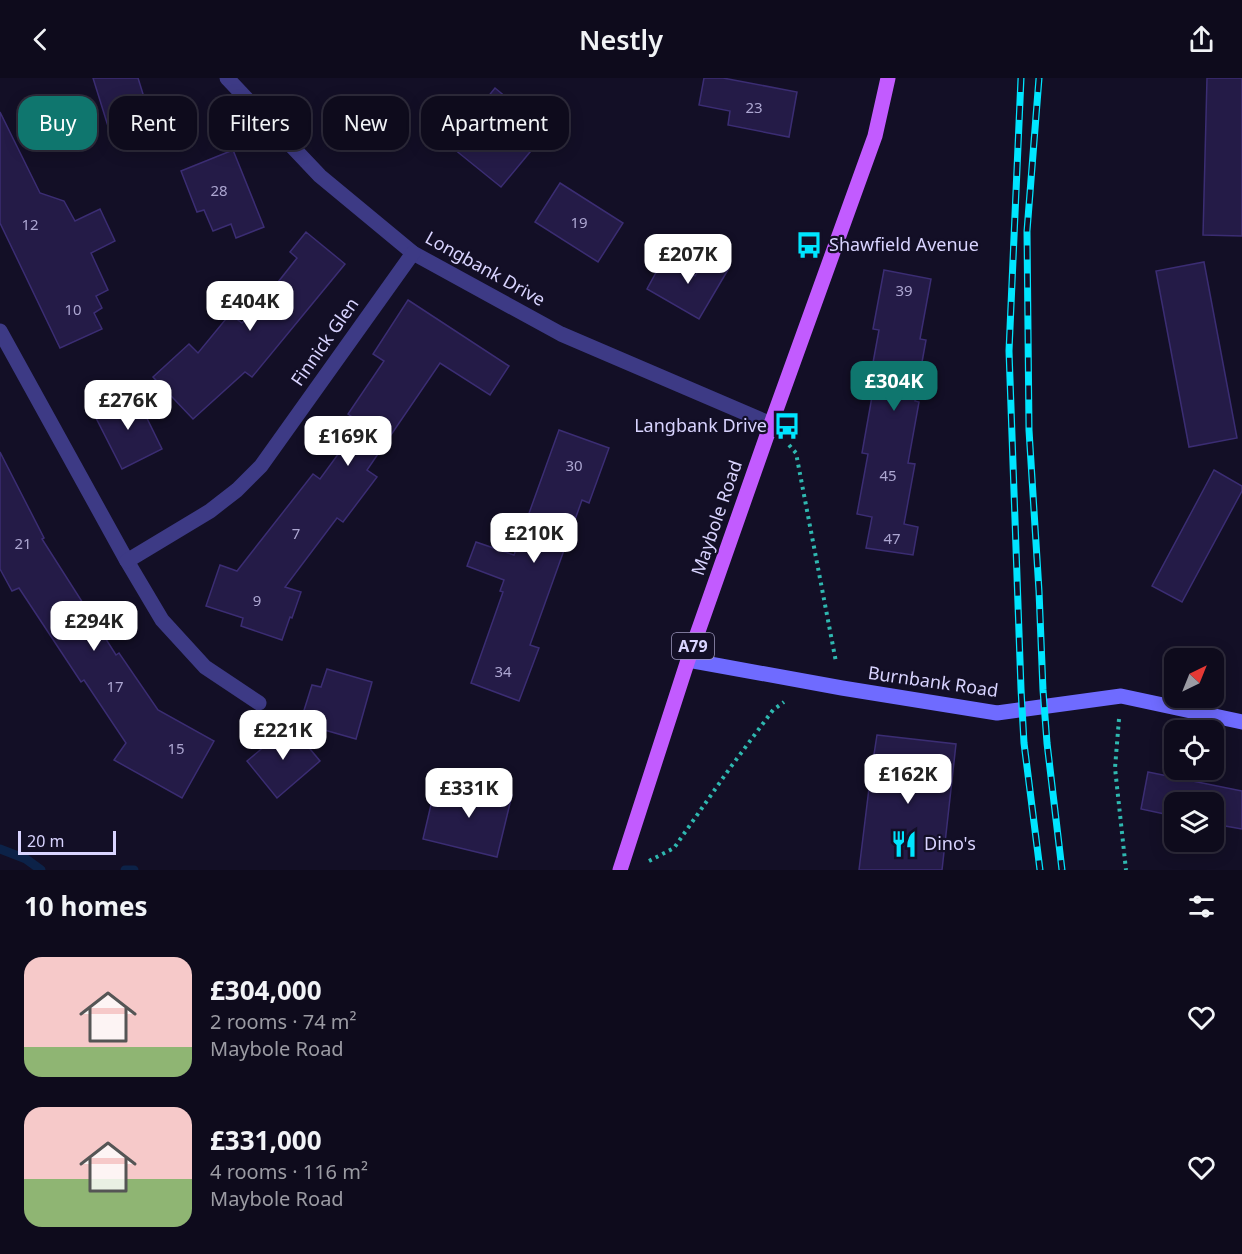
<!DOCTYPE html>
<meta charset="utf-8">
<style>
body{margin:0;font-family:"Noto Sans",sans-serif;background:#1c1929;color:#f1f3f6;height:100vh;display:flex;flex-direction:column;font-size:22px;white-space:nowrap}
*{box-sizing:border-box;margin:0}
p{font-size:20px;color:#9b9ba3}
.icon{flex:none;width:33px;height:33px;fill:none;stroke:currentColor;stroke-width:2;stroke-linecap:round;stroke-linejoin:round}
.map{position:relative;height:792px;overflow:hidden}
.drawer{display:flex;flex-direction:column;background:#0e0b1c;flex:1}
.drawer>*{flex:none}
.guide{position:absolute;left:18px;top:18px;width:600px;height:54px;display:flex;gap:12px}
.needle{width:39px;rotate:43deg}
.tools{position:absolute;left:1164px;top:570px;display:grid;gap:12px}
.tools a{display:grid;place-items:center;width:60px;height:60px;border-radius:12px;background:#0e0b1c;box-shadow:0 3px 15px #0003,0 0 0 2px #2e2b3b;font-size:30px}
.scale{position:absolute;left:18px;bottom:15px;width:98px;box-sizing:border-box;padding-left:6px;border:3px solid #d9d4ff;border-top:0;font-size:16px;line-height:21px;white-space:nowrap;color:#d9d4ff;-webkit-text-stroke:4px #130f26;paint-order:stroke}
.price{position:absolute;translate:-50% -51px;padding:0 14px;border-radius:12px;background:#fff;color:#222;font-size:20px;line-height:39px;filter:drop-shadow(0 2px 3px #0008)}
.price::after{content:'';position:absolute;left:50%;top:36px;width:18px;height:14px;margin-left:-9px;background:inherit;clip-path:polygon(0 0,100% 0,50% 100%)}
.price.current{background:#0f766e;color:#fff}
ul{padding:0;list-style:none}
li{display:flex;align-items:center;gap:18px;height:150px;padding:0 24px}
li span{display:grid;place-items:center;flex:none;width:168px;height:120px;border-radius:18px;color:#555}
li>.icon{margin-inline-start:auto}
span .icon{width:72px;height:72px;fill:#fffc;stroke-width:1}
li b{font-size:26px}
h2{display:flex;justify-content:space-between;align-items:center;height:72px;padding:0 24px;font-size:26px}
.pill{padding:0 21px;border-radius:18px;background:#0e0b1c;box-shadow:0 3px 15px #0003,0 0 0 2px #2e2b3b;font-size:21px;line-height:54px}
.pill.current{background:#0f766e;color:#fff}
header{display:flex;justify-content:space-between;align-items:center;height:78px;padding:0 24px;background:#0e0b1c;font-size:27px;font-weight:600}
.map>svg:first-child{display:block}
</style>
<header><svg class="icon" aria-label="back" viewBox="0 0 24 24"><path d="M15 5l-7 7 7 7"/></svg>Nestly<svg class="icon" aria-label="share" viewBox="0 0 24 24"><path d="M12 15V3M7 8l5-5 5 5M5 13v7h14v-7"/></svg></header>
<div class="map">
<svg width="1242" height="792" viewBox="0 0 1242 792">
<rect width="100%" height="100%" fill="#130f26"/>
<g fill="none" stroke-linecap="round" stroke-linejoin="round">
<g stroke="#0c2248" stroke-width="9">
<polyline points="0,771 26,781 41,792"/>
<polyline points="125,792 134,792"/>
</g>
</g>
<g fill="#241b47" stroke="#3b2d73" stroke-width="1.5">
<polygon points="93,0 138,0 153,48 112,61"/>
<polygon points="704,0 723,0 797,14 789,59 728,47 730,33 699,27"/>
<polygon points="1207,0 1242,0 1242,158 1203,157"/>
<polygon points="495,10 518,29 501,51 530,74 501,109 449,67"/>
<polygon points="0,34 40,115 64,123 75,143 100,131 115,163 91,175 108,212 96,218 102,230 94,235 102,251 60,270 0,145"/>
<polygon points="233,72 264,149 236,160 231,146 213,153 204,132 197,134 181,93"/>
<polygon points="560,105 623,145 598,184 535,144"/>
<polygon points="306,154 345,186 252,299 245,294 193,341 153,299 189,266 198,275 230,236 242,245 254,231 256,232 297,180 290,174"/>
<polygon points="707,178 729,190 699,241 647,211 664,180 695,198"/>
<polygon points="1204,184 1237,360 1189,369 1156,193"/>
<polygon points="884,192 931,201 920,261 926,262 915,323 919,324 908,385 915,386 904,446 918,449 913,477 866,470 872,439 857,436 868,376 862,375 873,313 868,312 879,252 873,251"/>
<polygon points="408,222 509,288 490,317 440,285 367,392 377,399 343,444 337,440 285,509 301,514 292,540 290,539 282,562 241,548 243,540 206,528 220,487 237,493 313,396 320,401 361,345 348,336 384,283 373,276"/>
<polygon points="135,316 162,371 122,391 94,336"/>
<polygon points="559,352 609,370 589,425 582,422 530,567 539,570 519,623 471,605 503,514 500,513 504,502 467,488 476,464 514,477"/>
<polygon points="0,374 44,460 42,461 116,577 119,575 158,632 214,663 182,720 114,682 126,665 84,602 81,604 19,510 12,513 0,491"/>
<polygon points="1214,392 1242,408 1242,413 1182,524 1152,508"/>
<polygon points="327,591 372,604 356,661 300,645 312,607 321,609"/>
<polygon points="290,647 320,683 277,720 247,683"/>
<polygon points="877,657 956,666 942,792 859,792 870,702"/>
<polygon points="1148,694 1242,713 1242,751 1214,746 1214,724 1174,724 1174,738 1141,731"/>
<polygon points="456,704 512,717 497,779 423,761 434,714 453,719"/>
</g>
<g fill="none" stroke-linecap="round" stroke-linejoin="round">
<g stroke="#2fb8b0" stroke-width="4" stroke-dasharray="3 4.5" stroke-linecap="butt">
<polyline points="789,367 796,375 836,584"/>
<polyline points="1119,641 1115,690 1126,792"/>
<polyline points="649,783 674,770 730,690 773,632 784,624"/>
</g>
<g stroke="#3d3a85" stroke-width="15">
<polyline points="227,0 320,98 413,175 561,256 771,346"/>
<polyline points="0,253 127,483 162,542 205,589 259,625"/>
<polyline points="127,483 210,433 237,412 261,388 413,175"/>
</g>
<polyline stroke="#6f6bff" stroke-width="15" points="688,582 842,610 997,635 1121,618 1242,644"/>
<polyline stroke="#c25bff" stroke-width="15" points="620,792 688,582 771,346 875,58 888,0"/>
<defs>
<g id="rail">
<polyline points="1021,0 1009,273 1021,611 1024,665 1040,792"/>
<polyline points="1039,0 1027,153 1029,352 1039,513 1043,612 1047,665 1062,792"/>
</g>
</defs>
<use href="#rail" stroke="#00e5ff" stroke-width="7"/>
<use href="#rail" stroke="#130f26" stroke-width="4.5" stroke-dasharray="14" stroke-linecap="butt"/>
</g>
<defs>
<symbol id="bus-bare" viewBox="-9 -9 18 18"><path d="M-5-6H5V4H4V6H2V4H-2V6H-4V4H-5ZM-3.5-4V0h7V-4ZM-3.5 1.2v1.5H-2V1.2ZM2 1.2v1.5H3.5V1.2Z" fill="#00e5ff" stroke="#130f26" stroke-width="2.5" paint-order="stroke"/></symbol>
<symbol id="restaurant-bare" viewBox="-9 -9 18 18"><path d="M-5-6h1v4h1v-4h1v4h1v-4h1v5L-1.5 .5V6h-2V.5L-5-1ZM5-6V6H3V1.5H1.5Q1.5-4 5-6Z" fill="#00e5ff" stroke="#130f26" stroke-width="2.5" paint-order="stroke"/></symbol>
</defs>
<g fill-rule="evenodd">
<use href="#bus-bare" x="790" y="148" width="38" height="38"/>
<use href="#bus-bare" x="768" y="329" width="38" height="38"/>
<use href="#restaurant-bare" x="885" y="747" width="38" height="38"/>
</g>
<g text-anchor="middle" stroke-width="4.5" stroke-linejoin="round" paint-order="stroke">
<g font-size="15" fill="#aca6d1">
<text x="754" y="35">23</text>
<text x="219" y="118">28</text>
<text x="579" y="150">19</text>
<text x="30" y="152">12</text>
<text x="904" y="218">39</text>
<text x="73" y="237">10</text>
<text x="574" y="393">30</text>
<text x="888" y="403">45</text>
<text x="296" y="461">7</text>
<text x="892" y="466">47</text>
<text x="23" y="471">21</text>
<text x="257" y="528">9</text>
<text x="503" y="599">34</text>
<text x="115" y="614">17</text>
<text x="176" y="676">15</text>
</g>
<rect fill="#130f26" stroke="#9e99be" stroke-width="1.5" x="672" y="555" width="42" height="26" rx="4.5"/>
<g font-size="16" font-weight="bold" fill="#d9d4ff">
<text x="693" y="574">A79</text>
</g>
<g font-size="18" fill="#d9d4ff" stroke="#130f26" text-anchor="start">
<text x="829" y="173">Shawfield Avenue</text>
<text x="767" y="354" text-anchor="end">Langbank Drive</text>
<text x="924" y="772">Dino's</text>
</g>
<g font-size="18" fill="#d9d4ff" stroke="#130f26">
<text transform="translate(485 191) rotate(29)" y="6">Longbank Drive</text>
<text transform="translate(325 264) rotate(-55)" y="6">Finnick Glen</text>
<text transform="translate(717 440) rotate(-71)" y="6">Maybole Road</text>
<text transform="translate(933 604) rotate(8)" y="6">Burnbank Road</text>
</g>
</g>
</svg>
<div class="tools">
<a><svg class="needle" viewBox="-14 -14 28 28"><path d="M0-13l5 13h-10z" fill="#e53935"/><path d="M0 13l5-13h-10z" fill="#9b9ba3"/></svg></a>
<a><svg class="icon" aria-label="locate" viewBox="0 0 24 24"><circle cx="12" cy="12" r="6"/><path d="M12 2v4M12 18v4M2 12h4M18 12h4"/></svg></a>
<a><svg class="icon" aria-label="layers" viewBox="0 0 24 24"><path d="M12 4l9 5-9 5-9-5zM3 14l9 5 9-5"/></svg></a>
</div>
<div class="scale">20 m</div>
<b class="price" style="left:688px;top:207px">£207K</b>
<b class="price" style="left:250px;top:254px">£404K</b>
<b class="price current" style="left:894px;top:334px">£304K</b>
<b class="price" style="left:128px;top:353px">£276K</b>
<b class="price" style="left:348px;top:389px">£169K</b>
<b class="price" style="left:534px;top:486px">£210K</b>
<b class="price" style="left:94px;top:574px">£294K</b>
<b class="price" style="left:283px;top:683px">£221K</b>
<b class="price" style="left:908px;top:727px">£162K</b>
<b class="price" style="left:469px;top:741px">£331K</b>
<div class="guide">
<a class="pill current">Buy</a>
<a class="pill">Rent</a>
<a class="pill">Filters</a>
<a class="pill">New</a>
<a class="pill">Apartment</a>
</div>
</div>
<section class="drawer">
<h2>10 homes<svg class="icon" aria-label="filters" viewBox="0 0 24 24"><path d="M4 7h16M4 17h16"/><circle cx="9" cy="7" r="2"/><circle cx="15" cy="17" r="2"/></svg></h2>
<ul>
<li><span style="background:linear-gradient(#f6c9c9 75%,#8fb573 0)"><svg class="icon" aria-label="home" viewBox="0 0 24 24"><path d="M3 11l9-7 9 7M6 9v11h12V9"/></svg></span><div><b>£304,000</b><p>2 rooms · 74 m²</p><p>Maybole Road</p></div><svg class="icon" aria-label="heart" viewBox="0 0 24 24"><path d="M12 20l-8-8c-3-5 5-10 8-4 3-6 11-1 8 4z"/></svg></li>
<li><span style="background:linear-gradient(#f6c9c9 60%,#8fb573 0)"><svg class="icon" aria-label="home" viewBox="0 0 24 24"><path d="M3 11l9-7 9 7M6 9v11h12V9"/></svg></span><div><b>£331,000</b><p>4 rooms · 116 m²</p><p>Maybole Road</p></div><svg class="icon" aria-label="heart" viewBox="0 0 24 24"><path d="M12 20l-8-8c-3-5 5-10 8-4 3-6 11-1 8 4z"/></svg></li>
</ul>
</section>
